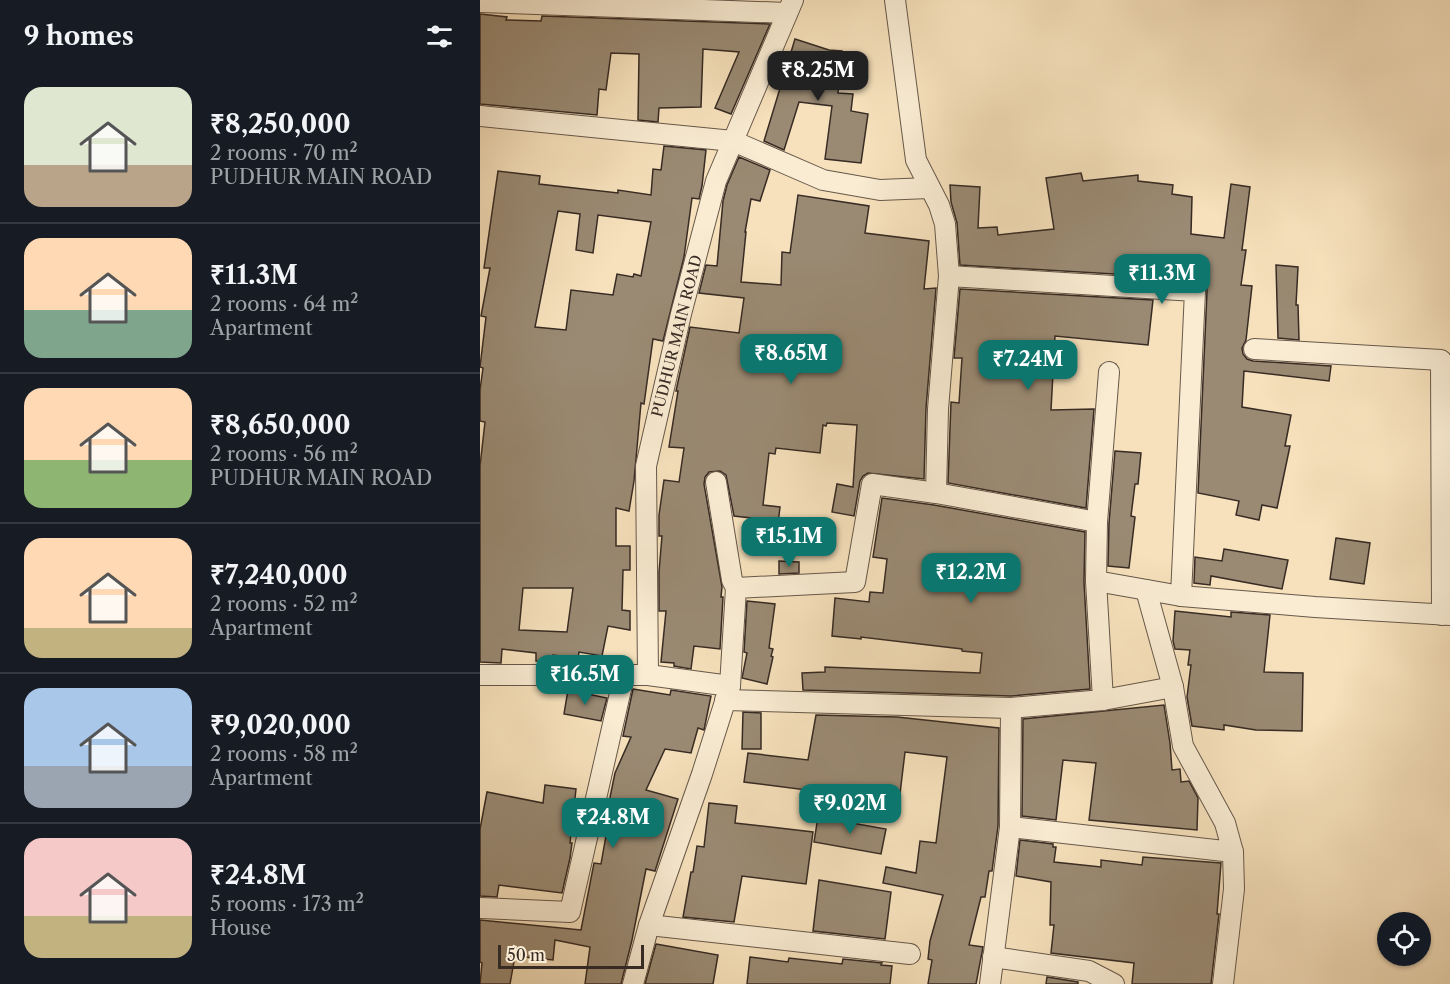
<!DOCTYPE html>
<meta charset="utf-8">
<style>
body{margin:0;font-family:"Libre Caslon Text",serif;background:#242831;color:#f1f3f6;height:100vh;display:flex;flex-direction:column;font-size:22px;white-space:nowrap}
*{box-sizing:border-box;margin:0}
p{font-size:20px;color:#9ea1a6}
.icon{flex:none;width:33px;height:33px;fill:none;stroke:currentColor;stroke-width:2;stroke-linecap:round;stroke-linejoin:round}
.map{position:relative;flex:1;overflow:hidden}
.panel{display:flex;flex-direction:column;background:#171b24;width:480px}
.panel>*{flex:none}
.buttons{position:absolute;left:897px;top:912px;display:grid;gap:12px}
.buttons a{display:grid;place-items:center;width:54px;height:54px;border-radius:50%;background:#171b24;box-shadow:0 2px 4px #0004;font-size:30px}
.scale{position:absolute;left:18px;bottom:15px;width:146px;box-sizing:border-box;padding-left:6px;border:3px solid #372b24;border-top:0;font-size:16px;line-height:21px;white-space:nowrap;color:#372b24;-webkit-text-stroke:4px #f9ecd3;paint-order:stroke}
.price{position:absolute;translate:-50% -51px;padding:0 14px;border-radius:12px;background:#0f766e;color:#fff;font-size:20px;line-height:39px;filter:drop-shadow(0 2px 3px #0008)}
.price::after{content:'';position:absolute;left:50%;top:36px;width:18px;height:14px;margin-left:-9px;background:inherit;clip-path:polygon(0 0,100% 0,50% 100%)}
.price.current{background:#222;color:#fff}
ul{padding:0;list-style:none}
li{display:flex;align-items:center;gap:18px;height:150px;padding:0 24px}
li+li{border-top:2px solid #363941}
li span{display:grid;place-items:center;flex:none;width:168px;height:120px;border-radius:18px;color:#555}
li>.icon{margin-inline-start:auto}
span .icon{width:72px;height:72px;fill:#fffc;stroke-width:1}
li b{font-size:26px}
h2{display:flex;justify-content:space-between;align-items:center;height:72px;padding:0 24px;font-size:26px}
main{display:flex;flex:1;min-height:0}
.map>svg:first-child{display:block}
</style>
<main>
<section class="panel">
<h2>9 homes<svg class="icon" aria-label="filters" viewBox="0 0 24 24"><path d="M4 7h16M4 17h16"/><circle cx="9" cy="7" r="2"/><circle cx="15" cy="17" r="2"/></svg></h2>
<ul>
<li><span style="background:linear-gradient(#dfe7d0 65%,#b9a48a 0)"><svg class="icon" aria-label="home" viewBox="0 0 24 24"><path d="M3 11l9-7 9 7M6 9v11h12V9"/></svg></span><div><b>₹8,250,000</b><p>2 rooms · 70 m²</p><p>PUDHUR MAIN ROAD</p></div></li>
<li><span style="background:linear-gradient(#ffd9b3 60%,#7fa58c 0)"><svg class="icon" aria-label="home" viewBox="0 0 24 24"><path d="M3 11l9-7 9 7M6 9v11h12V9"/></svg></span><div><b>₹11.3M</b><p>2 rooms · 64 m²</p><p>Apartment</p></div></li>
<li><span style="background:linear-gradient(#ffd9b3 60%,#8fb573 0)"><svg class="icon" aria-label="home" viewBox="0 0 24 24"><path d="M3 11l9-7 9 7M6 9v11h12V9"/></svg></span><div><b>₹8,650,000</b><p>2 rooms · 56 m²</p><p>PUDHUR MAIN ROAD</p></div></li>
<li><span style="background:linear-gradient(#ffd9b3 75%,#c2b280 0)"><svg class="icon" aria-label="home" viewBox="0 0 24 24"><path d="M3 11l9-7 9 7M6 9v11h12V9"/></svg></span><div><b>₹7,240,000</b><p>2 rooms · 52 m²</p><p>Apartment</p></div></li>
<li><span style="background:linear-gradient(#a9c7e8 65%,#9aa5b1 0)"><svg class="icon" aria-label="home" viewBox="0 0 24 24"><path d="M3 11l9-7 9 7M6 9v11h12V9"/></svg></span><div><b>₹9,020,000</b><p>2 rooms · 58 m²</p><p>Apartment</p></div></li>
<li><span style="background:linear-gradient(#f6c9c9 65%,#c2b280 0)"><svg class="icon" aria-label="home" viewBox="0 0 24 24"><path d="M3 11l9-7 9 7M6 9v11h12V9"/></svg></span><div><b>₹24.8M</b><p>5 rooms · 173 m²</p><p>House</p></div></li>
</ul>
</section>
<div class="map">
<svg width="970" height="984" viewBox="0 0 970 984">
<rect width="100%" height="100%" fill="#f6e1bc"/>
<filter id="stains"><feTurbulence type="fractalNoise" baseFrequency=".00333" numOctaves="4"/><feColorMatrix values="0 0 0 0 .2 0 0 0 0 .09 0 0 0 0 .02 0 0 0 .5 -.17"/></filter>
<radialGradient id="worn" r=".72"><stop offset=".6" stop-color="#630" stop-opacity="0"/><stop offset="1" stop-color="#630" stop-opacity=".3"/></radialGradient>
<g fill="#9a8a73" stroke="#372b24" stroke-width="1.5" fill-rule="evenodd">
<polygon points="0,14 27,17 26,20 61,21 62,16 290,24 251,114 235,108 259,52 223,49 221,107 179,108 178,122 158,120 159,54 131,53 126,90 119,89 117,115 0,104"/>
<polygon points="315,39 349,50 362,51 358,93 373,94 371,111 388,114 381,163 345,159 352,106 319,102 304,150 284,141"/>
<path d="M 184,146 L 226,150 L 222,186 L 219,199 L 212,198 L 204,257 L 183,341 L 173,339 L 164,404 L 161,403 L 154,481 L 149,511 L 136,508 L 136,546 L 150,546 L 150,570 L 143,570 L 142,610 L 150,611 L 150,630 L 128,626 L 122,656 L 99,652 L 98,658 L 73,655 L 73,662 L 56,661 L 56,653 L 22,649 L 21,663 L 0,662 L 0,466 L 5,422 L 0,421 L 0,390 L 3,368 L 0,367 L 6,317 L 1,316 L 10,268 L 4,268 L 18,171 L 60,176 L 59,184 L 138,193 L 138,190 L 171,195 L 173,169 L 181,170 ZM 78,211 L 100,214 L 96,250 L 113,253 L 118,215 L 171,222 L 161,276 L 154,274 L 153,277 L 137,274 L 133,295 L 91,290 L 86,330 L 55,327 ZM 43,588 L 93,588 L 87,632 L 39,630 Z"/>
<polygon points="259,157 290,170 280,201 271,199 265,232 266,232 261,282 301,285 302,252 310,253 318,195 389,206 385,233 449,241 444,289 456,288 446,408 444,479 388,473 383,476 380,481 374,516 352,512 357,484 373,487 377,425 347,423 346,426 343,425 340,453 296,448 295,454 289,453 283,505 300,507 296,540 279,540 280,519 254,516 246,475 240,471 229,472 225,477 224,484 242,587 241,597 243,597 240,649 214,646 211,669 194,666 194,663 181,662 186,611 179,611 179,572 182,536 179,536 179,515 184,480 199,482 204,448 189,447 198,391 196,391 210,327 259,333 264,298 219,293 226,265 237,266 243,201 247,185"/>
<polygon points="601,173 603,181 658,175 658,181 693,185 692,194 712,197 711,234 744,238 751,184 770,187 762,250 766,250 761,285 772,286 766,340 762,348 763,354 767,359 773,361 851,366 849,381 764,371 762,407 811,415 805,446 810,446 797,508 782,505 779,520 756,515 759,501 718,493 727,292 726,277 722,276 724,263 686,258 686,277 480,265 477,223 471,202 470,185 500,187 498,228 517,227 518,235 574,229 566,178"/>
<polygon points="796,265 818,267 816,305 818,305 819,340 798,338"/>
<polygon points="480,289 673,300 668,345 575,336 571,410 614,409 606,508 468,483 471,402 479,403 482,358 474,358"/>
<polygon points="635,451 661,453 658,484 655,484 651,516 655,517 649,568 628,566 629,523"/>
<polygon points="402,498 454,505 605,532 604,582 610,689 531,696 323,690 322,673 345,672 345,667 500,673 502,653 482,651 482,649 381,637 381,639 352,636 355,598 389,602 390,592 403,593 407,559 393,557"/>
<polygon points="856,538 890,543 884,584 850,579"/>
<polygon points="744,549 808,560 802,589 731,576 730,585 714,583 715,557 742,561"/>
<polygon points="299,561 319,562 319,573 299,574"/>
<polygon points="267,601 295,604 289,648 293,649 291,656 293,657 287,684 262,678 267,653 264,652"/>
<polygon points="695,611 751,617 751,612 790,615 784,672 823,673 822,731 776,730 744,725 744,730 712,726 707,697 711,665 708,665 710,650 695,649 693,641"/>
<polygon points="153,689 190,695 191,690 231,696 224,730 218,728 211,753 185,749 166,790 198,799 175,871 166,869 152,940 141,984 105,984 110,947 75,940 73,960 35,956 30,984 0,984 2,963 0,962 0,920 101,930 114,863 121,864 131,808 128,807 135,773 151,737 143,736"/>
<polygon points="88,690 127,698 121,721 84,714"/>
<polygon points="684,705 690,743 692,770 700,769 701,782 709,781 718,798 717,830 609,820 616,763 583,760 576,820 542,816 543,719"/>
<polygon points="263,712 281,713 281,749 262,749"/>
<polygon points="336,715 417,717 519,728 518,826 512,871 509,871 505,897 501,897 489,945 503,947 496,984 448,984 452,960 448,959 450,941 463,895 403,883 406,867 436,873 440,841 456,843 467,757 425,752 419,802 264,782 268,753 328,760"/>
<polygon points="65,785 96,789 90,843 92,843 90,858 82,893 19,885 17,897 0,896 0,829 7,792 63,803"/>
<polygon points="229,803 257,806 255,823 333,832 326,884 262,876 254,922 203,917 211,872 213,872 217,846 224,847"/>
<polygon points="338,817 406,829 401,854 334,842"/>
<polygon points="540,840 573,844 573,847 576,847 574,862 621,867 621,860 662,865 663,857 741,863 737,914 739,914 731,984 652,984 654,963 571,953 574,925 570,925 571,882 536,876"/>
<polygon points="339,880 411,892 405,939 333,931"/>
<polygon points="176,944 238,955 233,984 165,984"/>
<polygon points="270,957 308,962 309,958 362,964 363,959 402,963 401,965 412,966 410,984 267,984"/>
<polygon points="567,977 598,982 598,984 566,984"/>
</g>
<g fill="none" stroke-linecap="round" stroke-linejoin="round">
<defs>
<g id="minor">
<polyline points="415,0 436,160 459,205 465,224 469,276 458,409 456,493 617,522 616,581 701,596 835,607 970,615"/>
<polyline points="0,2 307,13"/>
<polyline points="0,116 253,141 343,180 400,190 449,188"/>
<polyline points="469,276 715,291 701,596"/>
<polyline points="774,349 961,360 962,615"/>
<polyline points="236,482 252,580 256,588 250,686"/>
<polyline points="617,522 629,372"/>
<polyline points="256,588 375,582 392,484 456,493"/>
<polyline points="0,675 168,675 166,466 201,314 236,181 313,0"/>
<polyline points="245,700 531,708 530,827 510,984"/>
<polyline points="623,700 693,687"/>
<polyline points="531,708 623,700 616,581"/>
<polyline points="530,827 753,852 745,823 703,746 693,687 666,590"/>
<polyline points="0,908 90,912 144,676"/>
<polyline points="169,925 430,954"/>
<polyline points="513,957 609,971 634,984"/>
<polyline points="153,984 169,925 222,774 250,686 168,675"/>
<polyline points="743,984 754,889 753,852"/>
</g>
</defs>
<use href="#minor" stroke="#67584a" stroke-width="22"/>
<use href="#minor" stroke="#f9ecd3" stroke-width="20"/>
</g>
<g text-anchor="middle" stroke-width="6" stroke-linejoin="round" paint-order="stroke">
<g font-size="15" fill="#372b24" stroke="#f9ecd3">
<text transform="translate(197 336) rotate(-76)" y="5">PUDHUR MAIN ROAD</text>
</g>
</g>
<rect width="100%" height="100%" filter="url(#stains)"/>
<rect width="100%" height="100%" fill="url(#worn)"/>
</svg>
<div class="buttons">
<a><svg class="icon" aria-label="locate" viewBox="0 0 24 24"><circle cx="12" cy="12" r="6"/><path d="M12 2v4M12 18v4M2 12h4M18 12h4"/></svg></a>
</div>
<div class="scale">50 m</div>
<b class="price current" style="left:338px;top:102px">₹8.25M</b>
<b class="price" style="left:682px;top:305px">₹11.3M</b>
<b class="price" style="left:311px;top:385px">₹8.65M</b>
<b class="price" style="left:548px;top:391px">₹7.24M</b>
<b class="price" style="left:309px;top:568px">₹15.1M</b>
<b class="price" style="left:491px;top:604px">₹12.2M</b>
<b class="price" style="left:105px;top:706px">₹16.5M</b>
<b class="price" style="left:370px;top:835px">₹9.02M</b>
<b class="price" style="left:133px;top:849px">₹24.8M</b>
</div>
</main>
